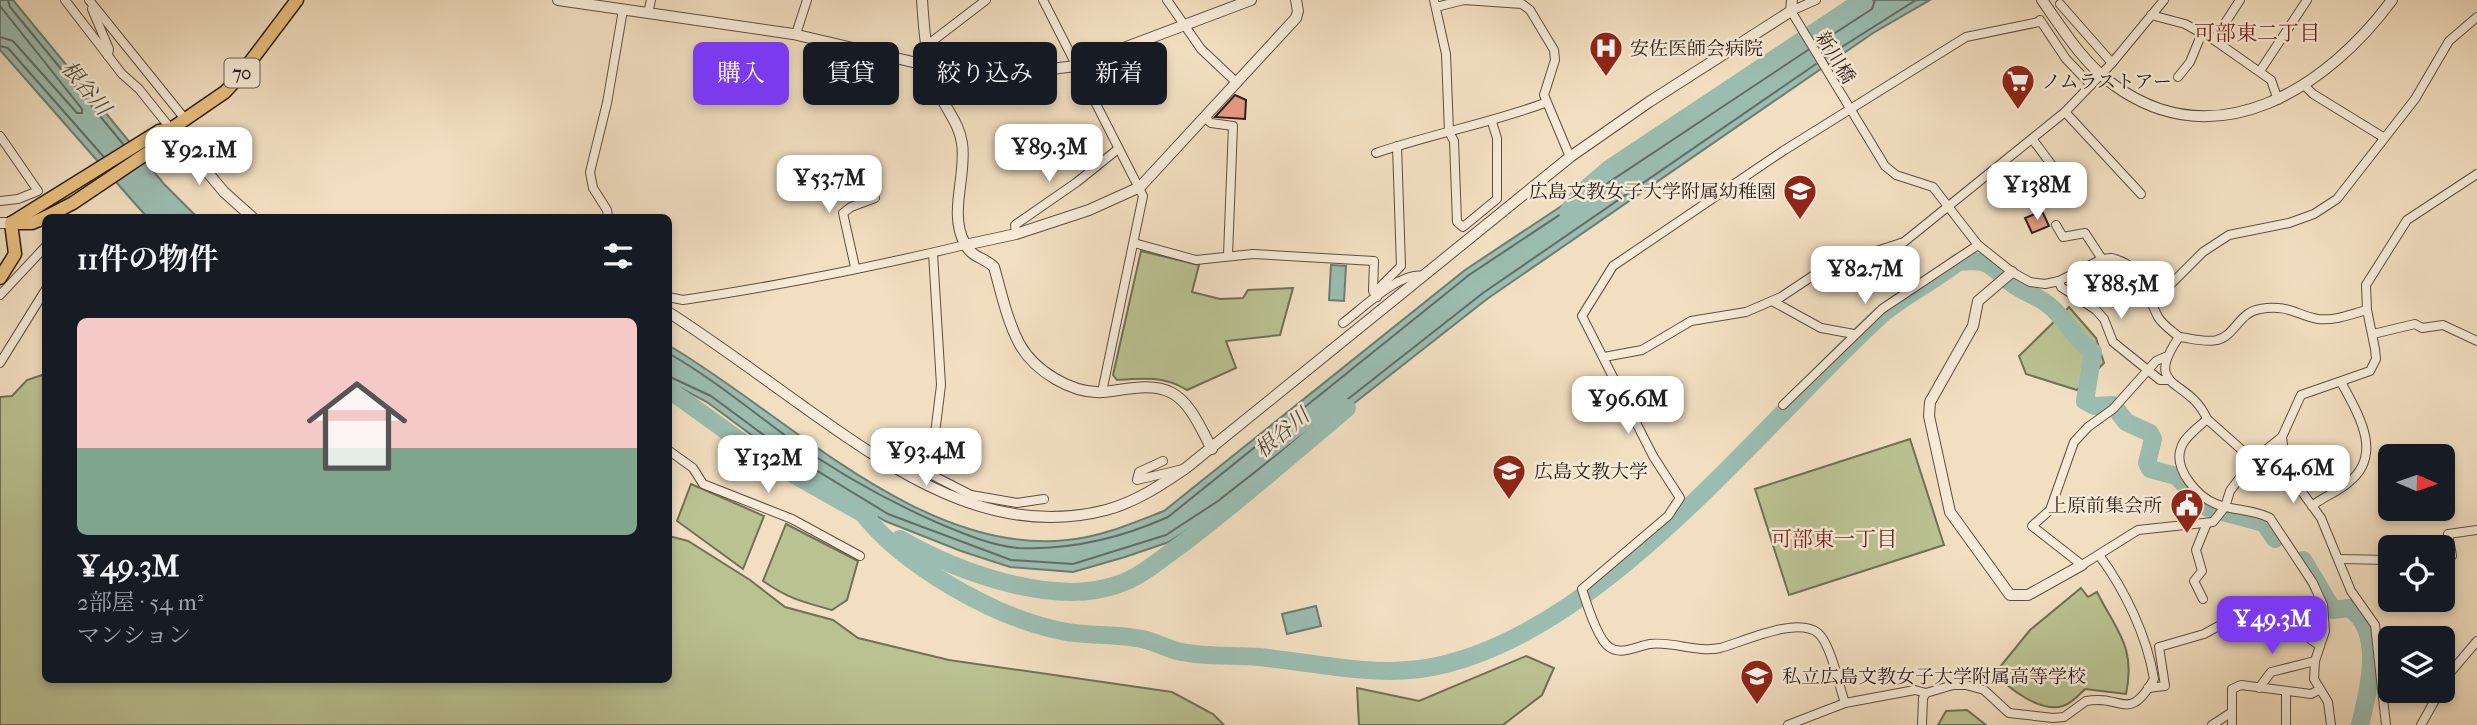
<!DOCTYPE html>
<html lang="ja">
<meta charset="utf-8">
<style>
body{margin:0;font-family:"IM FELL French Canon","Noto Serif JP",serif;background:#20242c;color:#f1f3f6;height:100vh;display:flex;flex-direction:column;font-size:26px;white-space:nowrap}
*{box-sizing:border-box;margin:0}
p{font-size:23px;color:#9ea1a6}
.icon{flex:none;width:38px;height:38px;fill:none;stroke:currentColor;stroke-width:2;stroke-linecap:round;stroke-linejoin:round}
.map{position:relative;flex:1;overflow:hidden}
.drawer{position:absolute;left:42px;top:214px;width:630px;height:469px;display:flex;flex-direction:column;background:#171b24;border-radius:10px;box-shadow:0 4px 10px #0003}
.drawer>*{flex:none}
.hud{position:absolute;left:693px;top:42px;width:665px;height:63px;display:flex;gap:14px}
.needle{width:46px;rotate:92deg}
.buttons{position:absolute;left:2378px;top:444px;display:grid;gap:14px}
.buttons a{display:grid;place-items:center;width:77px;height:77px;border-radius:10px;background:#171b24;box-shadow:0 4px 10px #0003;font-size:35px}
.price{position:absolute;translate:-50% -60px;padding:0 16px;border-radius:14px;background:#fff;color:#222;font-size:23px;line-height:46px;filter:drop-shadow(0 2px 4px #0008)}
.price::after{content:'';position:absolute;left:50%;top:42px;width:21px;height:16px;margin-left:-10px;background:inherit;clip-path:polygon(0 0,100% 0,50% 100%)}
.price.selected{background:#7c3aed;color:#fff}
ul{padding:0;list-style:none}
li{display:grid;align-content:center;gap:14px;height:371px;padding:0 35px}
li span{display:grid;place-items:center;height:217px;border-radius:10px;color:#555}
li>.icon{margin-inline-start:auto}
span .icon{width:126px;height:126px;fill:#fffc;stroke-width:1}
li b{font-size:30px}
h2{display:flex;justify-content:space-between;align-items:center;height:84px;padding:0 35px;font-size:30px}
.tag{padding:0 24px;border-radius:10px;background:#171b24;box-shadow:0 4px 10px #0003;font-size:24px;line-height:63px}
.tag.selected{background:#7c3aed;color:#fff}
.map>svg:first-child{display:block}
</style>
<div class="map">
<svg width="2477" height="725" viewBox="0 0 2477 725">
<rect width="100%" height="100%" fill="#f2dfc1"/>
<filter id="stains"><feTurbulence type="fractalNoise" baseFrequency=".00286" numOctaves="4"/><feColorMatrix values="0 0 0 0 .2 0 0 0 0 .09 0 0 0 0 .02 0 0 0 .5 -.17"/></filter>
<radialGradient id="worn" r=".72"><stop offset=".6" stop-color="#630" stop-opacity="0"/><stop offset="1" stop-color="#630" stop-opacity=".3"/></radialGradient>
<g fill="#bac293" stroke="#727056" stroke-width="2">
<path d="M 1141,251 L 1199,265 L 1192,292 L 1220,299 L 1243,298 L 1248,290 L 1293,288 L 1280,335 L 1226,341 L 1236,368 L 1187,390 C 1164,376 1143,378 1117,380 L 1113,375 Z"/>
<polygon points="2069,307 2096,338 2104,363 2077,390 2026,374 2019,356"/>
<polygon points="45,374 46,679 668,679 669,536 688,541 750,580 785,607 833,620 858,638 949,660 1172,692 1213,714 1224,725 0,725 0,397 12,396 27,380"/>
<polygon points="1910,439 1944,545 1789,595 1755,489"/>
<polygon points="691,484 764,516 743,569 677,521"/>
<path d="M 786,524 L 858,561 L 847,600 L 832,610 C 803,602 789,599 763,581 Z"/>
<path d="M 2081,588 L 2088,597 L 2097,592 C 2117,632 2136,647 2126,694 L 2085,689 C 2079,695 2071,704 2063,706 C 2040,713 2008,688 1995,673 L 2030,630 Z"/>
<polygon points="1526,656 1554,668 1542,695 1503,725 1359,725 1357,688 1419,701"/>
<polygon points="1967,710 1986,725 1938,725 1946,711"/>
</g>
<g fill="#9bbdb1" stroke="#6e7d74" stroke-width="2">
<polygon points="0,0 13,0 164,184 197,217 147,217 138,207 0,50"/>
<path d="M 1872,0 L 1930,0 L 1873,33 L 1487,299 L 1222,507 L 1169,542 L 1125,557 L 1073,572 L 1010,567 L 961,551 L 885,521 L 784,459 L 707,402 L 669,382 L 668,345 C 785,413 921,556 1067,540 C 1101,537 1133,523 1164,511 L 1465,270 Z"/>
<polygon points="1331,265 1346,266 1344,301 1329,300"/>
<polygon points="1316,606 1321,626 1287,634 1282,614"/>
</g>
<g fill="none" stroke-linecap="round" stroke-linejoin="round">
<g stroke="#636d64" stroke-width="2">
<polyline points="8,0 10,7 123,144"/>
<polyline points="0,6 82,109 82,113 77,113 13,41 0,37"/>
<polyline points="1818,44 1872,9 1875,0"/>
<polyline points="0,46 8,48 103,156"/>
<polyline points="1826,57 1916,0"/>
<path d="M 668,353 C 712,378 749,409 790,439 C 836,472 886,500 938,523 C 962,533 992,546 1019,548 C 1071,550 1121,538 1168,517 L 1469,275 L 1808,50"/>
<polyline points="668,376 711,396 788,453 888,514 1011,560 1073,564 1166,535 1218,501 1483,293 1816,64"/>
</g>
<g stroke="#9bbdb1" stroke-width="18">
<polyline points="1568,212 1581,193 1609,169 1863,0"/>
<polyline points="668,389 761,456 869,517"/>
<path d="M 861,511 C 902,565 995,618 1062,631 C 1089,637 1119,633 1146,640 C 1158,643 1170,650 1182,652 C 1207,657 1234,655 1259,657 C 1311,662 1368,676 1420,669 C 1592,645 1756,430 1879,317 C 1903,296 1933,282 1958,262 C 1990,259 1988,264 2010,282 C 2023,293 2040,296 2052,308 C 2068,322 2075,340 2093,352 L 2085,401 L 2094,406 L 2113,405 L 2126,422 L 2150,433 L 2153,439 L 2147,463 L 2150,469 L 2176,476 L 2208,508 L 2264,523 L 2275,539"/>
<path d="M 900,539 C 958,572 1054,608 1119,584 C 1141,577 1159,560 1178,547 C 1236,504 1291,455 1347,408"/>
<path d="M 2303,560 L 2333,610 L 2349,608 C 2385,631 2368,692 2360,725"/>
</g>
</g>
<g fill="#e89c86" stroke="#2b1d18" stroke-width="2">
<polygon points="1122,61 1133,81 1122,87 1111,67"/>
<polygon points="1235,95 1246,100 1245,119 1215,117"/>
<polygon points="2042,211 2049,226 2032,233 2025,218"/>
</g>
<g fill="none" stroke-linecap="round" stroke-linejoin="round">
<defs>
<g id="minor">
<polyline points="65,0 122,74 139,89 171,129"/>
<polyline points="89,0 185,119"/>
<polyline points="1043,0 1143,196 1102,392"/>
<polyline points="1167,0 1201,49 1236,82"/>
<polyline points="1434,0 1446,54 1449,132 1454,141 1457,222 1463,227 1497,199 1497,138 1492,122"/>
<polyline points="2060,4 2112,63"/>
<polyline points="1436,7 1464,0 1522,4 1530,10 1554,50 1555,60 1544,95 1570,157"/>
<polyline points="92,9 109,49 108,56"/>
<path d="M 1791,11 L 1885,166 L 1896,175 L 1933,187 L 1978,245 L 2012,272 L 2030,282 L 2045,284 L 2059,281 L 2102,259 L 2111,258 C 2144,265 2145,292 2158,317 C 2163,325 2172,331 2179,337 C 2142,391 2189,377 2207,419 C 2199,427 2184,437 2181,448 C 2173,469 2198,497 2216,504 C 2234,511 2253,509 2270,518 L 2313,583 L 2323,605 L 2325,631 L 2315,661 L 2314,679 L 2328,702 L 2331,725"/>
<polyline points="1791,11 1816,0"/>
<polyline points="648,13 651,0"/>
<polyline points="2151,15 2185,24 2214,40 2271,80 2278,100"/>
<polyline points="2040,20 2066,59 2091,85"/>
<polyline points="796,34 807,0"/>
<polyline points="2214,40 2240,0"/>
<polyline points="926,46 986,0"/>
<polyline points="2260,71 2307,0"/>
<polyline points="2178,77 2190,62 2202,33"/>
<polyline points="2305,86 2313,94 2383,137"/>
<polyline points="2065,112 2141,194"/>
<polyline points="1204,117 1211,123 1233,126 1228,255"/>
<polyline points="0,136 38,191 18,199 0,201"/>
<polyline points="2033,140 2060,176"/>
<path d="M 1376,153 C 1432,134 1490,123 1545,103"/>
<polyline points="608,217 607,210 593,188 590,172 607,103 623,10"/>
<polyline points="2056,225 2063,237 2085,233 2102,259"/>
<polyline points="1016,234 1015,225 1077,182 1118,149"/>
<polyline points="1134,243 1196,260 1253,254 1374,261 1373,291 1377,297"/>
<polyline points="855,267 843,213 851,207 875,198"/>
<polyline points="2059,281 2061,287 2096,310 2104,319 2113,342 2160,380 2168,380"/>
<polyline points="0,295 46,246"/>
<path d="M 668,297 L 683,300 C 778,286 872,267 965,245"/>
<polyline points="1377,297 1379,288 1401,266 1397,146"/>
<polyline points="2152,297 2160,295 2203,252 2229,235 2289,223 2314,214 2337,199 2415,99 2449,41 2477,17"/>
<polyline points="1772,301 1821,328 1854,334"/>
<path d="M 1343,323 C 1362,309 1400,271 1423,276"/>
<polyline points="2373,334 2415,324 2422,328 2443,325 2477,341"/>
<path d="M 2179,337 C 2190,338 2206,343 2217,340 C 2235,336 2239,312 2260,309 C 2288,304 2296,315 2318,319 C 2335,321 2351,314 2367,310"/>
<polyline points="1604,357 1642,350 1691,321 1746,312 1781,297 1817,273 1846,261 1904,242 2065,112 2112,63 2164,0"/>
<polyline points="2165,357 2156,361 2113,409 2088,427 2074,442 2050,510 2032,526 2082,565 2138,530 2213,522 2225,507 2230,491 2253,460 2282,437 2301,395 2370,371 2376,359 2375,349 2367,310 2366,285 2407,220 2477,174"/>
<polyline points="0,363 46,289"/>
<polyline points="1783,405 1882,309 1978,245"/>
<polyline points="2207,419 2253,460 2286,470"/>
<polyline points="2282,437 2286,470 2321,518 2351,591 2375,625 2386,725"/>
<polyline points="668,450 693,468 703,484 792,519 860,556"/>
<polyline points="1163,461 1139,472 1137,480 1183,469"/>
<polyline points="895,468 930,474 971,495 968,503"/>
<polyline points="930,474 941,385 933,253"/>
<polyline points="971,495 1017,503 1044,499"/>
<path d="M 2312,506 C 2324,496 2338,492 2349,482 C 2384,454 2358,414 2341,382"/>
<polyline points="2340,559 2390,560"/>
<polyline points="2443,565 2452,556 2448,534 2477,530"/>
<polyline points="2203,599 2194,581 2202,571 2196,550 2207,523"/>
<polyline points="2443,681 2477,641"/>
<polyline points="2148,688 2165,686 2159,647 2204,634 2241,614 2257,611 2281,618 2320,646"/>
<polyline points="2259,688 2271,672 2315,661"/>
<polyline points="2286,692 2286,725"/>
<path d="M 1845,703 C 1839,686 1831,644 1818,633 C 1797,616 1743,642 1720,648 C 1698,653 1672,641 1650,644 C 1637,646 1622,656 1609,647 C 1598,639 1586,602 1582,589 L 1668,516 L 1680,498 L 1653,456 L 1582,316 L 1613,266 L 1783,151 L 1966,37 L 2039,22"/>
<polyline points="1788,725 1845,703 1915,690 1926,693"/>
<path d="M 1922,725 L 1923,698 L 1926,693 L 1953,685 L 1966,685 L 1984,690 L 2009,713 L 2053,718 L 2064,717 L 2086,701 C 2123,694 2128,724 2154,679 C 2147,636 2125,590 2099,555"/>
<polyline points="2212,725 2232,712"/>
<polyline points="2232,725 2232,689 2241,685 2311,694 2319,690"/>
<polyline points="2421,725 2440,691"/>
</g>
<g id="tertiary">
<polyline points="558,0 793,34 930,66 1000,75 1076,66 1251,0"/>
<path d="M 922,0 C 924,30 926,61 938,90 C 945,109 959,122 962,143 C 967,176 948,213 965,244 C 972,258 984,257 994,267 C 1001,292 1007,320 1019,343 C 1034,371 1072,394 1103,392 C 1125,390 1151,382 1172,393 C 1191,403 1202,431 1212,449"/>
<path d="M 2042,0 C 2063,30 2084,64 2114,85 C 2217,160 2328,87 2392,0"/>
<polyline points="171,129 224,192 252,217"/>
<polyline points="0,223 11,223"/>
<polyline points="965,245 1016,234 1089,210 1140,187 1296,18 1298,11 1296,0"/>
<polyline points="2012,272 1978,301 1973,326 1930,402 1929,416 1950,512 2010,595 2028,595 2082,565"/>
<path d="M 668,312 C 715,342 759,375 804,407 C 893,470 991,540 1106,510 C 1136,502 1161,485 1186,468 L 1570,157 L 1649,102 L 1791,11 L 1792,0"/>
</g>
<g id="primary">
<polyline points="46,217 73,203 165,141 171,129 225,92 238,78 297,0"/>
<polyline points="11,223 159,131 171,129"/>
<polyline points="12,223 32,223 46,217"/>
<polyline points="0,278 15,254 11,223"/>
</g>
</defs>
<use href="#minor" stroke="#5d4e42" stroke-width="10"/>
<use href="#tertiary" stroke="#5d4e42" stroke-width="12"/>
<use href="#primary" stroke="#2b1d18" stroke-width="15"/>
<use href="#minor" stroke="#f7ead7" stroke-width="8"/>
<use href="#tertiary" stroke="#f7ead7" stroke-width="10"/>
<use href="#primary" stroke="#e9c080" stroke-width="12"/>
</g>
<defs>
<symbol id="hospital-pin" viewBox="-11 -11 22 30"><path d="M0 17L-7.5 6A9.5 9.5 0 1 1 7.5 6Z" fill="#8f2418" stroke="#f7ead7"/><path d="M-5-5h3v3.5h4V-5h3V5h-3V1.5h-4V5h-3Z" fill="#fff"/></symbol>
<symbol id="supermarket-pin" viewBox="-11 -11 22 30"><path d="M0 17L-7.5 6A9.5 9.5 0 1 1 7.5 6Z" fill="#8f2418" stroke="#f7ead7"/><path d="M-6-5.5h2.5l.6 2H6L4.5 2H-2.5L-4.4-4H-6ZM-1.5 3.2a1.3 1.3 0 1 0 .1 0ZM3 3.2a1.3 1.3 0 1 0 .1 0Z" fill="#fff"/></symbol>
<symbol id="school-pin" viewBox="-11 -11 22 30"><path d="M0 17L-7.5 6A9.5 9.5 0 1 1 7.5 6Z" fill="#8f2418" stroke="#f7ead7"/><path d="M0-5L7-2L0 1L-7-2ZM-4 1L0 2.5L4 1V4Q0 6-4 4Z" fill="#fff"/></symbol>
<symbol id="university-pin" viewBox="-11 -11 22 30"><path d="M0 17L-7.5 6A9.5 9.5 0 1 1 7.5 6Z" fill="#8f2418" stroke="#f7ead7"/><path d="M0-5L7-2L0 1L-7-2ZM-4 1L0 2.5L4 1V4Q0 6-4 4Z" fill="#fff"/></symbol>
<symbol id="civic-pin" viewBox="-11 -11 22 30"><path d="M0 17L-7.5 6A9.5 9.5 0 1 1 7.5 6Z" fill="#8f2418" stroke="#f7ead7"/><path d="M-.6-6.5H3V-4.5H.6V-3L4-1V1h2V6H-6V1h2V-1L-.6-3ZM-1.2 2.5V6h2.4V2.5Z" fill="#fff"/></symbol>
</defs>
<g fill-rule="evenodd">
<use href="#hospital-pin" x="1587" y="29" width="38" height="52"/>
<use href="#supermarket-pin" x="1999" y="62" width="38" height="52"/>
<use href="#school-pin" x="1781" y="172" width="38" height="52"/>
<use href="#university-pin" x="1490" y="452" width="38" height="52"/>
<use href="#civic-pin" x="2168" y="486" width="38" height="52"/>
<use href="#school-pin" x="1738" y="657" width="38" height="52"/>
</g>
<g text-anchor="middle" stroke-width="5" stroke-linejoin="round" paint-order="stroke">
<rect fill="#f7ead7" stroke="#685a51" stroke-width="2" x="224.5" y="58.5" width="35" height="29" rx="5"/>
<g font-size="18" font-weight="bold" fill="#2b1d18">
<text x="242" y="79">70</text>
</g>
<g font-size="19" fill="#2b1d18" stroke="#f7ead7" text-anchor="start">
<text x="1630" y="55">安佐医師会病院</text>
<text x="2042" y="88">ノムラストアー</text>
<text x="1776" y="198" text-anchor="end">広島文教女子大学附属幼稚園</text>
<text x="1534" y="478">広島文教大学</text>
<text x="2162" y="512" text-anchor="end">上原前集会所</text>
<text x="1782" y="683">私立広島文教女子大学附属高等学校</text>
</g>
<g font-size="19" fill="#2b1d18" stroke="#f7ead7">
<text transform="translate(1836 57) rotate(59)" y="7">新川橋</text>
</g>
<g font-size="21" fill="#7a1f14" stroke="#f7ead7">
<text x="2257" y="40">可部東二丁目</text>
<text x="1834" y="546">可部東一丁目</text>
</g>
<g font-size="21" font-style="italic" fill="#4d4d46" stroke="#f7ead7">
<text transform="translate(86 88) rotate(50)" y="7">根谷川</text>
<text transform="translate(1282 433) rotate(-40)" y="7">根谷川</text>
</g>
</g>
<rect width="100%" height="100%" filter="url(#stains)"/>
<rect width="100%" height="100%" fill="url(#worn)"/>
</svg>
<div class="buttons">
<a><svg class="needle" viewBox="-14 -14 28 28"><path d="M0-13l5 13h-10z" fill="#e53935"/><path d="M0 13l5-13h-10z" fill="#9ea1a6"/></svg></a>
<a><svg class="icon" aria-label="locate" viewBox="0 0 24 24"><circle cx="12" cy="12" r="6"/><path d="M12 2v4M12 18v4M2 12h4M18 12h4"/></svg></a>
<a><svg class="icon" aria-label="layers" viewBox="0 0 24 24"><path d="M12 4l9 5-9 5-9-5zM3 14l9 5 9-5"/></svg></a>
</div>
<b class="price" style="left:1049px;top:184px">¥89.3M</b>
<b class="price" style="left:199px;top:187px">¥92.1M</b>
<b class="price" style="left:829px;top:215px">¥53.7M</b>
<b class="price" style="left:2037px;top:222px">¥138M</b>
<b class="price" style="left:1865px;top:306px">¥82.7M</b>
<b class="price" style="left:2121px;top:321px">¥88.5M</b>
<b class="price" style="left:1628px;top:436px">¥96.6M</b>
<b class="price" style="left:926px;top:488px">¥93.4M</b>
<b class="price" style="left:768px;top:495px">¥132M</b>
<b class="price" style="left:2293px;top:505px">¥64.6M</b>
<b class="price selected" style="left:2272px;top:656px">¥49.3M</b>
<div class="hud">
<a class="tag selected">購入</a>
<a class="tag">賃貸</a>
<a class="tag">絞り込み</a>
<a class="tag">新着</a>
</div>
<section class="drawer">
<h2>11件の物件<svg class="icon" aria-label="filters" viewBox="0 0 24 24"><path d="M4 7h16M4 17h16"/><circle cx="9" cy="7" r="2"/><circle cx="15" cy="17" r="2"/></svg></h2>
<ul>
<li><span style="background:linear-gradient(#f6c9c9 60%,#7fa58c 0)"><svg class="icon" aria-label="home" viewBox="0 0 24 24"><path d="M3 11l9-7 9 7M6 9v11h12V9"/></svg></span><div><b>¥49.3M</b><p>2部屋 · 54 m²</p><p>マンション</p></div></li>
</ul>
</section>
</div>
